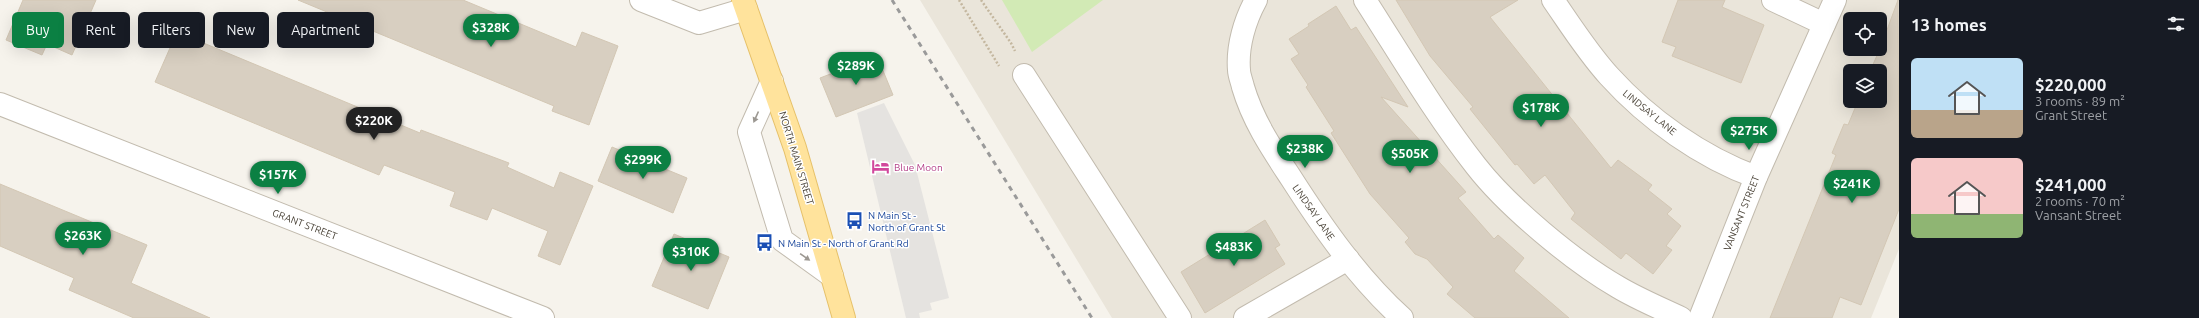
<!DOCTYPE html>
<meta charset="utf-8">
<style>
body{margin:0;font-family:Ubuntu,sans-serif;background:#20242c;color:#f1f3f6;height:100vh;display:flex;flex-direction:column;font-size:15px;white-space:nowrap}
*{box-sizing:border-box;margin:0}
p{font-size:13px;color:#9ea1a6}
.icon{flex:none;width:22px;height:22px;fill:none;stroke:currentColor;stroke-width:2;stroke-linecap:round;stroke-linejoin:round}
.map{position:relative;flex:1;overflow:hidden}
.sheet{display:flex;flex-direction:column;background:#171b24;width:300px}
.sheet>*{flex:none}
.top-card{position:absolute;left:12px;top:12px;width:380px;height:36px;display:flex;gap:8px}
.buttons{position:absolute;left:1843px;top:12px;display:grid;gap:8px}
.buttons a{display:grid;place-items:center;width:44px;height:44px;border-radius:6px;background:#171b24;box-shadow:0 4px 16px #0002;font-size:20px}
.price{position:absolute;translate:-50% -34px;padding:0 9px;border-radius:14px;background:#0b8043;color:#fff;font-size:13px;line-height:26px;filter:drop-shadow(0 1px 2px #0008)}
.price::after{content:'';position:absolute;left:50%;top:24px;width:12px;height:9px;margin-left:-6px;background:inherit;clip-path:polygon(0 0,100% 0,50% 100%)}
.price.on{background:#222;color:#fff}
ul{padding:0;list-style:none}
li{display:flex;align-items:center;gap:12px;height:100px;padding:0 12px}
li span{display:grid;place-items:center;flex:none;width:112px;height:80px;border-radius:6px;color:#555}
li>.icon{margin-inline-start:auto}
span .icon{width:48px;height:48px;fill:#fffc;stroke-width:1}
li b{font-size:17px}
h2{display:flex;justify-content:space-between;align-items:center;height:48px;padding:0 12px;font-size:17px}
.tag{padding:0 14px;border-radius:6px;background:#171b24;box-shadow:0 4px 16px #0002;font-size:14px;line-height:36px}
.tag.on{background:#0b8043;color:#fff}
main{display:flex;flex:1;min-height:0}
.map>svg:first-child{display:block}
</style>
<main>
<div class="map">
<svg width="1899" height="318" viewBox="0 0 1899 318">
<rect width="100%" height="100%" fill="#f6f3ec"/>
<path fill="#eae5da" fill-rule="evenodd" d="M 920,0 L 1899,0 L 1899,249 L 1871,318 L 1112,318 ZM 1850,19 L 1880,19 L 1880,49 L 1850,49 ZM 1850,71 L 1880,71 L 1880,101 L 1850,101 Z"/>
<polygon fill="#d2eab5" points="1002,0 1103,0 1032,52"/>
<polygon fill="#e5e3e0" points="884,103 915,165 949,298 930,303 932,310 919,313 920,318 906,318 857,113"/>
<g fill="#d8cfc1" stroke="#d3c7b4">
<polygon points="23,0 96,0 72,55 47,44 42,55 6,40"/>
<polygon points="298,0 463,0 576,47 582,32 618,46 589,125 552,111 554,106"/>
<polygon points="1396,0 1518,0 1490,17 1611,168 1618,160 1652,185 1648,190 1672,209 1667,214 1681,226 1666,246 1672,250 1653,274 1626,253 1621,259 1571,219 1575,213 1545,175 1534,184 1517,164 1515,165 1470,109 1473,107 1430,56"/>
<polygon points="1678,0 1725,0 1722,7 1764,25 1741,83 1672,56 1676,47 1662,42"/>
<polygon points="1898,0 1899,209 1861,305 1840,297 1832,318 1770,318 1836,155 1832,153 1844,124 1848,125 1858,101 1880,101 1880,71 1870,71 1880,49"/>
<polygon points="1336,6 1351,30 1356,27 1408,107 1381,97 1466,192 1458,198 1494,239 1498,235 1524,258 1514,271 1569,318 1475,318 1447,294 1453,287 1427,259 1415,254 1405,242 1409,238 1370,194 1331,133 1334,131 1306,87 1308,85 1291,59 1299,54 1289,39 1309,26 1308,24"/>
<polygon points="177,32 420,133 421,130 509,163 507,167 554,188 560,172 593,186 560,265 538,256 548,231 492,208 487,220 450,206 455,192 384,165 379,175 155,82"/>
<polygon points="877,56 893,95 836,117 820,78"/>
<polygon points="612,147 687,178 673,213 598,181"/>
<polygon points="0,184 147,245 131,283 210,318 134,318 69,290 74,278 0,246"/>
<polygon points="1265,220 1280,245 1275,248 1285,264 1205,313 1181,272"/>
<polygon points="674,234 729,257 708,309 652,286"/>
</g>
<g fill="none" stroke-linecap="round" stroke-linejoin="round">
<defs>
<g id="minor">
<polyline points="641,0 699,23 746,9"/>
<path d="M 1256,0 C 1245,20 1237,46 1239,70 C 1239,75 1242,82 1243,87 C 1253,121 1272,149 1291,178 C 1323,228 1358,278 1402,318"/>
<path d="M 1365,0 C 1401,56 1435,114 1476,166 C 1508,207 1573,261 1618,287 C 1638,299 1660,308 1681,318"/>
<path d="M 1553,0 C 1571,26 1588,53 1609,76 C 1648,119 1701,157 1756,177"/>
<polyline points="1773,0 1824,24"/>
<polyline points="1024,75 1180,318"/>
<polyline points="772,81 749,132 782,240 832,276"/>
<polyline points="0,104 543,318"/>
<polyline points="1245,318 1348,259"/>
<polyline points="1700,318 1756,177 1835,0"/>
</g>
<polyline id="major" points="743,0 795,148 844,318"/>
</defs>
<use href="#minor" stroke="#c2bbae" stroke-width="24"/>
<use href="#major" stroke="#e6c16a" stroke-width="24"/>
<g stroke="#c4b79f" stroke-width="2.5" stroke-dasharray="2 2" stroke-linecap="butt">
<polyline points="959,0 999,66"/>
<polyline points="981,0 1011,43 1015,51"/>
</g>
<use href="#minor" stroke="#fff" stroke-width="22"/>
<use href="#major" stroke="#ffe39c" stroke-width="22"/>
<polyline stroke="#9a9a9a" stroke-width="3" stroke-dasharray="5 5" stroke-linecap="butt" points="892,0 1092,318"/>
</g>
<defs><path id="oneway-solid" d="M-6-.8H1V-3.2L6.5 0L1 3.2V.8H-6Z"/></defs>
<g fill="#9c9892">
<use href="#oneway-solid" transform="translate(756 117) rotate(114)"/>
<use href="#oneway-solid" transform="translate(805 257) rotate(35)"/>
</g>
<defs>
<symbol id="hotel-bare" viewBox="-9 -9 18 18"><path d="M-6-4.5h1.5V1H6V5H4.5V3h-9V5H-6ZM-4 0a1.8 1.8 0 1 1 3.6 0ZM.5 0V-2.5h3Q6-2.5 6 0Z" fill="#d1479c" stroke="#fff" stroke-width="2.5" paint-order="stroke"/></symbol>
<symbol id="bus-bare" viewBox="-9 -9 18 18"><path d="M-5-6H5V4H4V6H2V4H-2V6H-4V4H-5ZM-3.5-4V0h7V-4ZM-3.5 1.2v1.5H-2V1.2ZM2 1.2v1.5H3.5V1.2Z" fill="#1a4fb4" stroke="#fff" stroke-width="2.5" paint-order="stroke"/></symbol>
</defs>
<g fill-rule="evenodd">
<use href="#hotel-bare" x="868" y="154" width="25" height="25"/>
<use href="#bus-bare" x="842" y="208" width="25" height="25"/>
<use href="#bus-bare" x="752" y="230" width="25" height="25"/>
</g>
<g text-anchor="middle" stroke-width="3" stroke-linejoin="round" paint-order="stroke">
<g font-size="10" fill="#4b4439" stroke="#fff">
<text transform="translate(1650 112) rotate(39)" y="4">LINDSAY LANE</text>
<text transform="translate(797 158) rotate(73)" y="4">NORTH MAIN STREET</text>
<text transform="translate(1314 212) rotate(55)" y="4">LINDSAY LANE</text>
<text transform="translate(1741 213) rotate(-68)" y="4">VANSANT STREET</text>
<text transform="translate(305 224) rotate(21)" y="4">GRANT STREET</text>
</g>
<g font-size="10" fill="#b23c85" stroke="#fff" text-anchor="start">
<text x="894" y="171">Blue Moon</text>
</g>
<g font-size="10" fill="#164399" stroke="#fff" text-anchor="start">
<text x="868" y="219">N Main St -<tspan x="868" dy="12">North of Grant St</tspan></text>
<text x="778" y="247">N Main St - North of Grant Rd</text>
</g>
</g>
</svg>
<div class="buttons">
<a><svg class="icon" aria-label="locate" viewBox="0 0 24 24"><circle cx="12" cy="12" r="6"/><path d="M12 2v4M12 18v4M2 12h4M18 12h4"/></svg></a>
<a><svg class="icon" aria-label="layers" viewBox="0 0 24 24"><path d="M12 4l9 5-9 5-9-5zM3 14l9 5 9-5"/></svg></a>
</div>
<b class="price" style="left:491px;top:48px">$328K</b>
<b class="price" style="left:856px;top:86px">$289K</b>
<b class="price" style="left:1541px;top:128px">$178K</b>
<b class="price on" style="left:374px;top:141px">$220K</b>
<b class="price" style="left:1749px;top:151px">$275K</b>
<b class="price" style="left:1305px;top:169px">$238K</b>
<b class="price" style="left:1410px;top:174px">$505K</b>
<b class="price" style="left:643px;top:180px">$299K</b>
<b class="price" style="left:278px;top:195px">$157K</b>
<b class="price" style="left:1852px;top:204px">$241K</b>
<b class="price" style="left:83px;top:256px">$263K</b>
<b class="price" style="left:1234px;top:267px">$483K</b>
<b class="price" style="left:691px;top:272px">$310K</b>
<div class="top-card">
<a class="tag on">Buy</a>
<a class="tag">Rent</a>
<a class="tag">Filters</a>
<a class="tag">New</a>
<a class="tag">Apartment</a>
</div>
</div>
<section class="sheet">
<h2>13 homes<svg class="icon" aria-label="filters" viewBox="0 0 24 24"><path d="M4 7h16M4 17h16"/><circle cx="9" cy="7" r="2"/><circle cx="15" cy="17" r="2"/></svg></h2>
<ul>
<li><span style="background:linear-gradient(#bfe0f5 65%,#b9a48a 0)"><svg class="icon" aria-label="home" viewBox="0 0 24 24"><path d="M3 11l9-7 9 7M6 9v11h12V9"/></svg></span><div><b>$220,000</b><p>3 rooms · 89 m²</p><p>Grant Street</p></div></li>
<li><span style="background:linear-gradient(#f6c9c9 70%,#8fb573 0)"><svg class="icon" aria-label="home" viewBox="0 0 24 24"><path d="M3 11l9-7 9 7M6 9v11h12V9"/></svg></span><div><b>$241,000</b><p>2 rooms · 70 m²</p><p>Vansant Street</p></div></li>
</ul>
</section>
</main>
